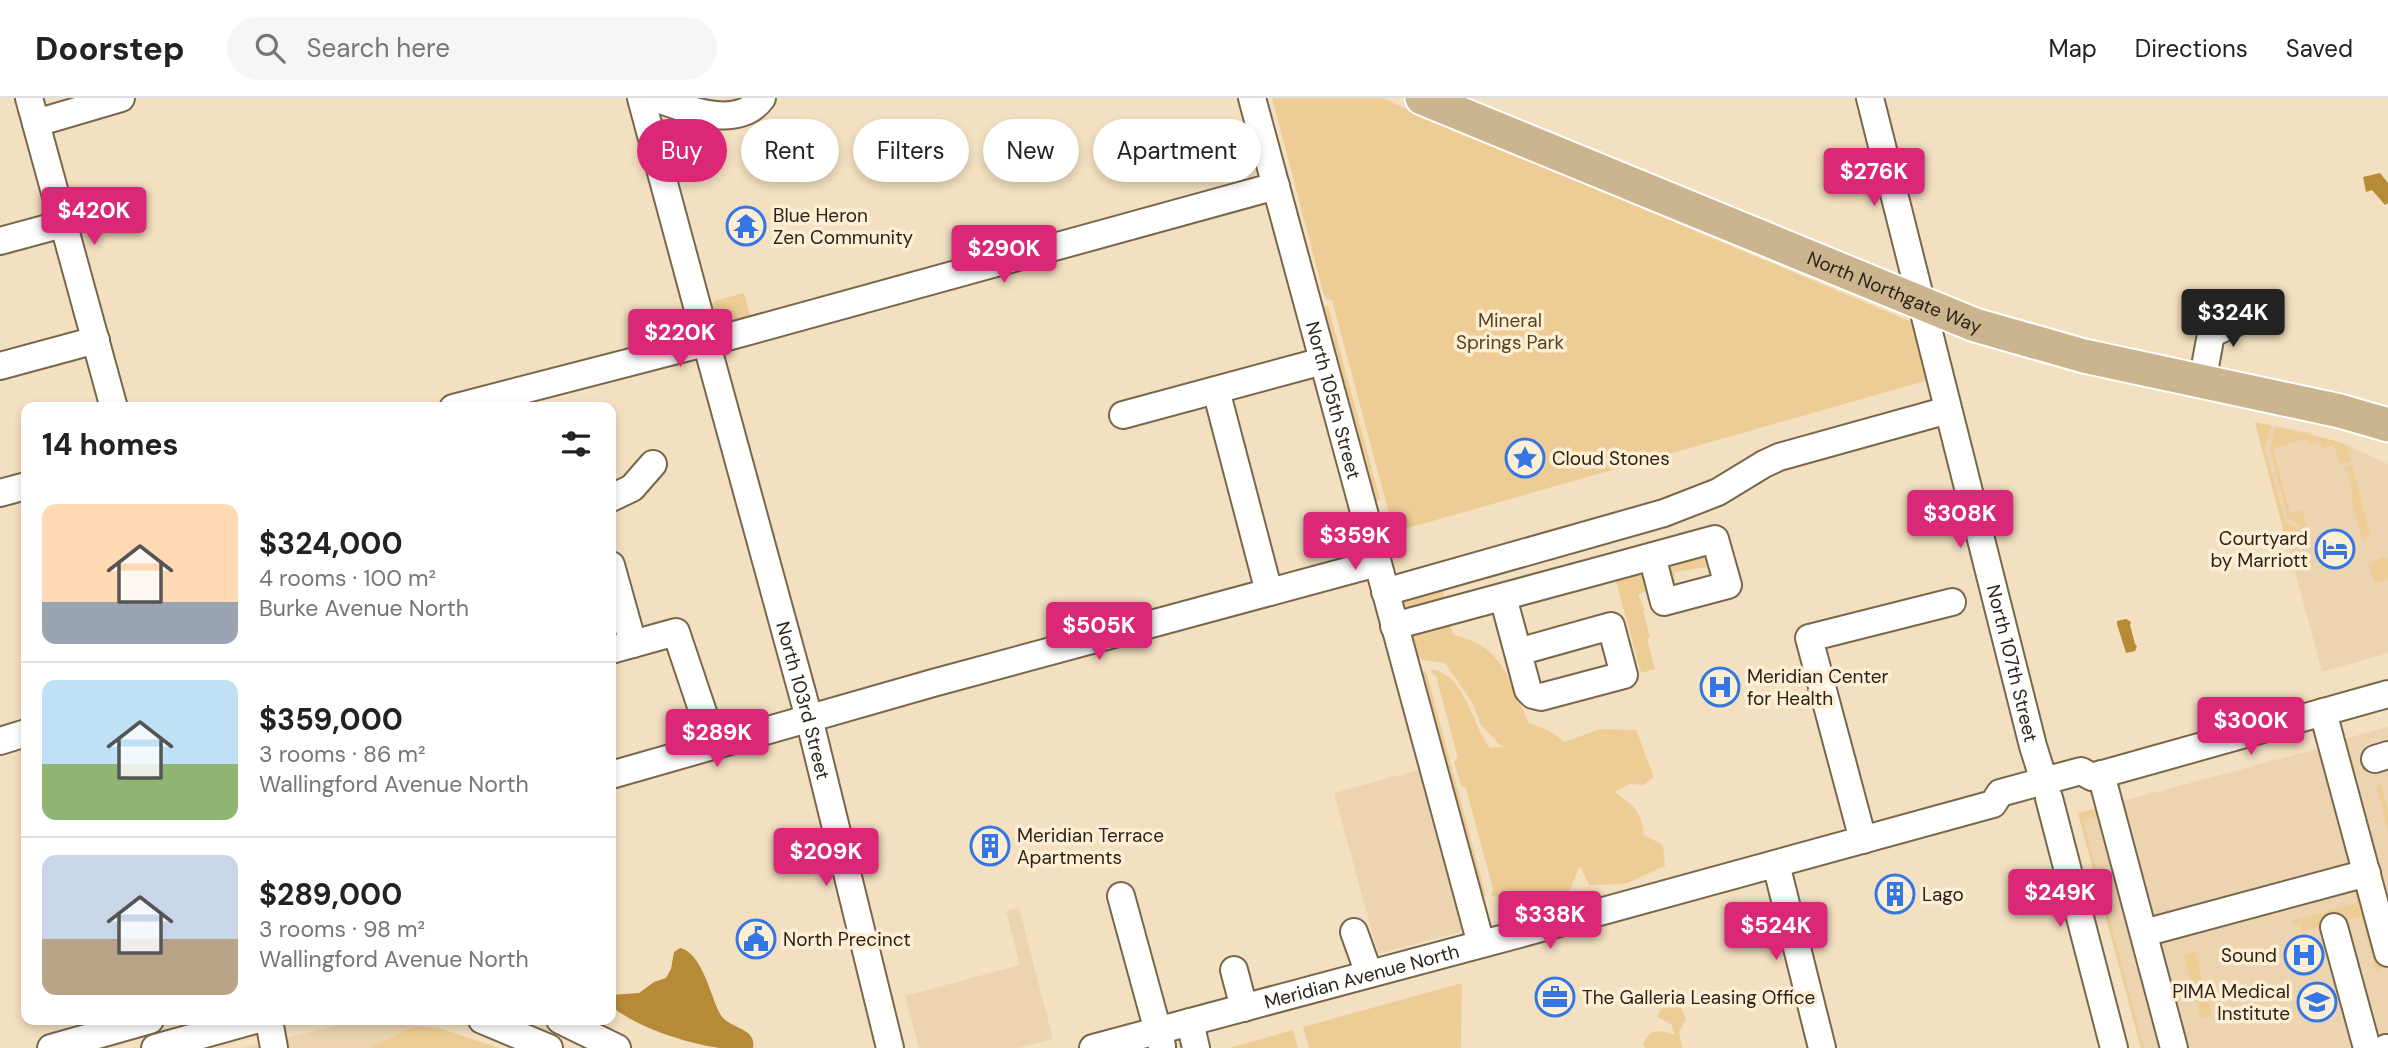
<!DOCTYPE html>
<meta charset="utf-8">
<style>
body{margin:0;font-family:"DM Sans",sans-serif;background:#f6f6f6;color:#222;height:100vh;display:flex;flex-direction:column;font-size:26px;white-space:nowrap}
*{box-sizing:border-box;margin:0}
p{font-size:23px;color:#767676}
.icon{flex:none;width:38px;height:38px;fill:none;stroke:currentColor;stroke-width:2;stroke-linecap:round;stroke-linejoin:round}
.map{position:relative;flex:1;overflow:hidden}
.details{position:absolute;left:21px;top:304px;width:595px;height:623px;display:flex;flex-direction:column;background:#fff;border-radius:14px;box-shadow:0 4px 10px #0003}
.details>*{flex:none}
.banner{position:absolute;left:637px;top:21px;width:665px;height:63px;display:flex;gap:14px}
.price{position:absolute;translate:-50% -60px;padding:0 16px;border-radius:7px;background:#db2777;color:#fff;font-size:23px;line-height:46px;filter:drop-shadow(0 2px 4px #0008)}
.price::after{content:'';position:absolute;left:50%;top:42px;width:21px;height:16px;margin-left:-10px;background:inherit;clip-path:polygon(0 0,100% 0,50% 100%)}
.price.selected{background:#222;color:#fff}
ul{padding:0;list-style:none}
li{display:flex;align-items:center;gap:21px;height:175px;padding:0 21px}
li+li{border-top:2px solid #e0e0e0}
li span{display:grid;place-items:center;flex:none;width:196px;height:140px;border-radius:14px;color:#555}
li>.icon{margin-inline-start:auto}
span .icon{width:84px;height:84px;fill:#fffc;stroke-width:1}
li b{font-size:30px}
h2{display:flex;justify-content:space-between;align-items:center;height:84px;padding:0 21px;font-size:30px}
.tag{padding:0 24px;border-radius:32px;background:#fff;box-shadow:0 4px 10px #0003;font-size:24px;line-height:63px}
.tag.selected{background:#db2777;color:#fff}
header{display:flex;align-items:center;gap:42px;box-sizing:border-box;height:98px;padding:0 35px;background:#fff;border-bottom:2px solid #e0e0e0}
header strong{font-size:33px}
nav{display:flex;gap:38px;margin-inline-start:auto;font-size:24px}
.search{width:490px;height:63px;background:#f6f6f6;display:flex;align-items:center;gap:18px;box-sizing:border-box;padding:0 24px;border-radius:38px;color:#767676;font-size:26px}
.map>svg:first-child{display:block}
</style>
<header>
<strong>Doorstep</strong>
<div class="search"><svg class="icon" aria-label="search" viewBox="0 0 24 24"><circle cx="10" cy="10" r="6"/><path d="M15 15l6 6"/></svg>Search here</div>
<nav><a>Map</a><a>Directions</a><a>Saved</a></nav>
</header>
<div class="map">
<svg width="2388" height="950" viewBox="0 0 2388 950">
<rect width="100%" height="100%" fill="#f3e0c1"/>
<g fill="#ebd4af">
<polygon points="2255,324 2306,334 2342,345 2388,366 2388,555 2322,574"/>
<polygon points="2388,629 2388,950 2141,950 2078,715 2321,650 2321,647"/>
<polygon points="1418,672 1462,833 1378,856 1334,695"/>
<polygon points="1019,810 1053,941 1018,950 919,950 905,898 1020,867 1006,813"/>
<polygon points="358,923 438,930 499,950 242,950"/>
</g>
<g fill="#eecc95">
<polygon points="1272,0 1383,0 1419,17 1900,219 1914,225 1932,281 1394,434 1332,202 1327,201 1324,197"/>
<path d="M 744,195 L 750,218 C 734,222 718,227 710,210 L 714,203 Z"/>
<polygon points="1328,208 1380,402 1376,403 1324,209"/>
<polygon points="2255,324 2271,328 2265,351 2285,423 2306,437 2286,442"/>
<polygon points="2276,329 2342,345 2347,349 2351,363 2340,366 2334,347 2322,350 2320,344 2309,347 2307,341 2273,350 2290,415 2302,412 2308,433 2288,420 2270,351"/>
<polygon points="2352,368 2370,436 2363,444 2350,396 2353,395 2347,372 2341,371"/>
<polygon points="1707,454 1716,474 1710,482 1708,469 1674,474 1676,491 1673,491 1664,468"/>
<polygon points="2382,459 2388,461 2388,481 2374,485 2369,467"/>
<polygon points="1642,476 1647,493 1638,496 1645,512 1643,513 1650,539 1647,541 1655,571 1641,575 1616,483"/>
<path d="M 1428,480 L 1443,492 L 1445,510 L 1453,537 C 1503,547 1510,584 1529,625 L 1548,632 L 1565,644 L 1600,631 L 1636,632 L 1654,679 L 1643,687 L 1630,686 L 1614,694 C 1632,705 1643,715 1644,737 L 1663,747 L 1665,768 L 1625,786 L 1589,787 L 1580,768 L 1568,796 L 1527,807 L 1514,797 L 1500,801 L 1491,797 L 1493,791 L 1466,690 L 1461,687 L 1454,664 L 1458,660 L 1436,578 L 1432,576 L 1431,571 C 1467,578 1471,626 1490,650 L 1502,649 L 1481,627 L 1472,604 L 1445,565 L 1423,562 L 1415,558 L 1409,539 L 1418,521 L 1400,503 Z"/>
<polygon points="1426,573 1486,798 1481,799 1421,574"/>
<polygon points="2381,686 2388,711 2388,732 2376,688"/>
<polygon points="2098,710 2100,717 2083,722 2144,950 2141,950 2078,715"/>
<polygon points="2360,788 2382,872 2376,874 2361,818 2303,833 2301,826 2293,828 2292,823 2357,805 2354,789"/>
<polygon points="2195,854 2212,918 2201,921 2184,857"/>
<polygon points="1462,885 1461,950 1309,950 1303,929"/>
<path d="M 1671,905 L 1680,908 L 1686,921 L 1679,934 L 1682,950 L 1645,950 L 1643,947 C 1649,929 1661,932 1675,937 L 1671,926 L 1657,919 L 1660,912 Z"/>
<polygon points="415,928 438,930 499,950 370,950"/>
<polygon points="1293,932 1298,950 1229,950"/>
</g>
<g fill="#b78a37">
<polygon points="2380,75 2388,85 2388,105 2385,107 2372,92 2366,94 2363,79"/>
<polygon points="2126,521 2131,524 2130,527 2135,546 2137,548 2135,553 2126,555 2117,526 2117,523"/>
<path d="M 680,850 C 702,855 710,896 719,914 C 727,932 757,928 753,950 C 742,950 730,950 720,950 C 688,946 636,929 611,908 L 611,897 L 639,895 L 654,884 L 666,880 L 671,871 L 674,854 Z"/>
</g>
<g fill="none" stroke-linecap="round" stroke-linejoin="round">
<defs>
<g id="minor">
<polyline points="29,0 114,310"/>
<polyline points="641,0 703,230"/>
<path d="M 655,0 C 686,11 738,33 762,0"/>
<path id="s1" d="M 1252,0 L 1481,846"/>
<path id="s2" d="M 1870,0 C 1926,215 1980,431 2033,648 L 2044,683"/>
<polyline points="36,25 121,0"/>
<polyline points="0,143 63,126"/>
<polyline points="720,241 1276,88"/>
<path id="s3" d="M 710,258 L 809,620 L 890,950"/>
<polyline points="0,268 96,242"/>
<polyline points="2202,285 2211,236 2258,214"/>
<polyline points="1216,292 1269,494"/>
<polyline points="453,310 693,248"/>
<polyline points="1123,317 1323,263"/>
<polyline points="0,395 26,388"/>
<polyline points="611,400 632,390 653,366"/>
<polyline points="611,467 633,546"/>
<polyline points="1385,494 1664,415 1718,394 1764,366 1779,359 1948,312"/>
<polyline points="1503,499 1528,592 1533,597 1541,599 1624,577 1611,528 1518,554"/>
<path d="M 1394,528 C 1501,500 1608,470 1715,441 L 1728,487 L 1664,504 L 1652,458"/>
<polyline points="611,552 676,534 714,647"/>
<polyline points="2323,614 2388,855"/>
<polyline points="0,643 26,635"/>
<polyline points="2375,661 2388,657"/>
<polyline points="2101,676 2174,950"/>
<polyline points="611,677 933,585 1377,465"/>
<polyline points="2049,700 2114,950"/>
<polyline points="1863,742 1809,540 1952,504"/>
<polyline points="1776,766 1822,950"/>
<polyline points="1121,798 1162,948"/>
<polyline points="2334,829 2367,950"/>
<polyline points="1354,834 1369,876"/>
<polyline points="2144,835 2367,775"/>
<polyline points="1234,872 1244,910"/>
<polyline points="269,922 274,950"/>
<polyline points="482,922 549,950"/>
<polyline points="560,922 617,950"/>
<polyline points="1190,924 1196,950"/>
<polyline points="51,950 150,922"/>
<polyline points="155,950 255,922"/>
<path id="s4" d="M 1093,950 L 1523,835 L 1993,706 L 2000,695 L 2081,673 L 2092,679 L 2388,596"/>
<polyline points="2386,950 2388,950"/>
</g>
<g id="major">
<path id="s5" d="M 1422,0 L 1975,227 L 2084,258 L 2340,313 L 2388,327"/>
</g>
</defs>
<use href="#minor" stroke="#78674b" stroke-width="30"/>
<use href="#major" stroke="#fff" stroke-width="37"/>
<use href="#minor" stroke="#fff" stroke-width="26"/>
<use href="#major" stroke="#cab58f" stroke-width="33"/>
</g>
<defs>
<symbol id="temple-ring" viewBox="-11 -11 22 22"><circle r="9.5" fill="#fdeed4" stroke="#3376e4" stroke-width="1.5"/><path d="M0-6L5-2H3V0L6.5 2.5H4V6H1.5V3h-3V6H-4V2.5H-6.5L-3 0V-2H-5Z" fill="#3376e4"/></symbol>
<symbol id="sight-ring" viewBox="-11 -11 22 22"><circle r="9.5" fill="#fdeed4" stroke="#3376e4" stroke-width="1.5"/><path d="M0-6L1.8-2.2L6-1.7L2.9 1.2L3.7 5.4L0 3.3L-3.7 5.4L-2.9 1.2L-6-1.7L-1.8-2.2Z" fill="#3376e4"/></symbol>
<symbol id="hotel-ring" viewBox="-11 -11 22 22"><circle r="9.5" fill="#fdeed4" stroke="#3376e4" stroke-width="1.5"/><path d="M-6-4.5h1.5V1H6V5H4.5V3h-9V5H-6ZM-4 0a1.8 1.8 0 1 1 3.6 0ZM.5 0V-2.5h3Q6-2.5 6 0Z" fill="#3376e4"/></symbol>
<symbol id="hospital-ring" viewBox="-11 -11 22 22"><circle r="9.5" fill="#fdeed4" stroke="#3376e4" stroke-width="1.5"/><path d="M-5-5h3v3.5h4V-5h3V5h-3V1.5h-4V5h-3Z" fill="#3376e4"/></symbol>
<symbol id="building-ring" viewBox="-11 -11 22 22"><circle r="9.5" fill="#fdeed4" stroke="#3376e4" stroke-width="1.5"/><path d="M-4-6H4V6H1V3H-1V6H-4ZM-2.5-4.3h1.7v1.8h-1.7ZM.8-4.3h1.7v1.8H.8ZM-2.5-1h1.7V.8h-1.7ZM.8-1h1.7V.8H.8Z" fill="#3376e4"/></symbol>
<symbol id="civic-ring" viewBox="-11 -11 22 22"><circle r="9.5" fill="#fdeed4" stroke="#3376e4" stroke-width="1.5"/><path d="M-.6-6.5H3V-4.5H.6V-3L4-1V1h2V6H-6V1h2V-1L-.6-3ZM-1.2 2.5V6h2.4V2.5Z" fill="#3376e4"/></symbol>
<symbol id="office-ring" viewBox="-11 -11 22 22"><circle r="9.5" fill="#fdeed4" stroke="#3376e4" stroke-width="1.5"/><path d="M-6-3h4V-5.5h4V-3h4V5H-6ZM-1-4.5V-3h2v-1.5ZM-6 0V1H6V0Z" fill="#3376e4"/></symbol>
<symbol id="university-ring" viewBox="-11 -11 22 22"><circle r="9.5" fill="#fdeed4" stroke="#3376e4" stroke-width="1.5"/><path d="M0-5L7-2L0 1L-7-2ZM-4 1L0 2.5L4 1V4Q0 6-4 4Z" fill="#3376e4"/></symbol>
</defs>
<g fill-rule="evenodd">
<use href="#temple-ring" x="724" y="106" width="44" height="44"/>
<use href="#sight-ring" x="1503" y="338" width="44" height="44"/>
<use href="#hotel-ring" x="2313" y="429" width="44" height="44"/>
<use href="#hospital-ring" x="1698" y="567" width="44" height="44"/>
<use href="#building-ring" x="968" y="726" width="44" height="44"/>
<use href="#building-ring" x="1873" y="774" width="44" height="44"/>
<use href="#civic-ring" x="734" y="819" width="44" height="44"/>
<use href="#hospital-ring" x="2282" y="835" width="44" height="44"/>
<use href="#office-ring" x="1533" y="877" width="44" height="44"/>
<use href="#university-ring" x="2295" y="882" width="44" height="44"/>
</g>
<g text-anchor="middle" stroke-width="7" stroke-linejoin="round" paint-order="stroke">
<g font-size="19" fill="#2b2318" stroke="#fdeed4" text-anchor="start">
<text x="773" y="124">Blue Heron<tspan x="773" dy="22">Zen Community</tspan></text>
<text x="1552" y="367">Cloud Stones</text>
<text x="2308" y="447" text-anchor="end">Courtyard<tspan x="2308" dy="22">by Marriott</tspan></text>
<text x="1747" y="585">Meridian Center<tspan x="1747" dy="22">for Health</tspan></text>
<text x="1017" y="744">Meridian Terrace<tspan x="1017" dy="22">Apartments</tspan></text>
<text x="1922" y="803">Lago</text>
<text x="783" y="848">North Precinct</text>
<text x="2277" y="864" text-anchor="end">Sound</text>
<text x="2290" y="900" text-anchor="end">PIMA Medical<tspan x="2290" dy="22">Institute</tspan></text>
<text x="1582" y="906">The Galleria Leasing Office</text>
</g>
<g font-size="19" fill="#2b2318" stroke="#fdeed4">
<text dy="7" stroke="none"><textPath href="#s5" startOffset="511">North Northgate Way</textPath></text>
<text dy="7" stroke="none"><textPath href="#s1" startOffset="313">North 105th Street</textPath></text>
<text dy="7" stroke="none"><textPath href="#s2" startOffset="583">North 107th Street</textPath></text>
<text dy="7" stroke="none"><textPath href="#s3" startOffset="357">North 103rd Street</textPath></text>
<text dy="7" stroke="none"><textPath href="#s4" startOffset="278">Meridian Avenue North</textPath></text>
</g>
<g font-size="19" fill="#574321" stroke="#fdeed4">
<text x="1510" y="229">Mineral<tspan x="1510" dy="22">Springs Park</tspan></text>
</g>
</g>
</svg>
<b class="price" style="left:1874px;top:110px">$276K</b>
<b class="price" style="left:94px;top:149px">$420K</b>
<b class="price" style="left:1004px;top:187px">$290K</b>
<b class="price selected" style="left:2233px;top:251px">$324K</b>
<b class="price" style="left:680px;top:271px">$220K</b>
<b class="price" style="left:1960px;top:452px">$308K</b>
<b class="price" style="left:1355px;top:474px">$359K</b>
<b class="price" style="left:1099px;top:564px">$505K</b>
<b class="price" style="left:2251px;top:659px">$300K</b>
<b class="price" style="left:717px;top:671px">$289K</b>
<b class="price" style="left:826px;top:790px">$209K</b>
<b class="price" style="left:2060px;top:831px">$249K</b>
<b class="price" style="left:1550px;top:853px">$338K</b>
<b class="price" style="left:1776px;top:864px">$524K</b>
<div class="banner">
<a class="tag selected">Buy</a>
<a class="tag">Rent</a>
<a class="tag">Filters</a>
<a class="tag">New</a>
<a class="tag">Apartment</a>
</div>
<section class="details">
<h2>14 homes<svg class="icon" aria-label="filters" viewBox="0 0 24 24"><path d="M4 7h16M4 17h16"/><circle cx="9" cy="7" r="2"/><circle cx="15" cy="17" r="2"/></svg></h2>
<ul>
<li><span style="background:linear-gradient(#ffd9b3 70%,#9aa5b1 0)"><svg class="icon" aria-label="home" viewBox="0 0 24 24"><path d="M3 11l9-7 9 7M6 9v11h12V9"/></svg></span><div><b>$324,000</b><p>4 rooms · 100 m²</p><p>Burke Avenue North</p></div></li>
<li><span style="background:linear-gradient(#bfe0f5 60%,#8fb573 0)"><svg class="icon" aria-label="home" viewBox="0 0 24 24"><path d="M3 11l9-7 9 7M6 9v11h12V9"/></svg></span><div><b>$359,000</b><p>3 rooms · 86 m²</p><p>Wallingford Avenue North</p></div></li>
<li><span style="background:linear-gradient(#c9d6e8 60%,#b9a48a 0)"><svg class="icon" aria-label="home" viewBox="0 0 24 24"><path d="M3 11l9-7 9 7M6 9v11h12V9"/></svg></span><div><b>$289,000</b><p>3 rooms · 98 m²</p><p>Wallingford Avenue North</p></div></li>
</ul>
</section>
</div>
